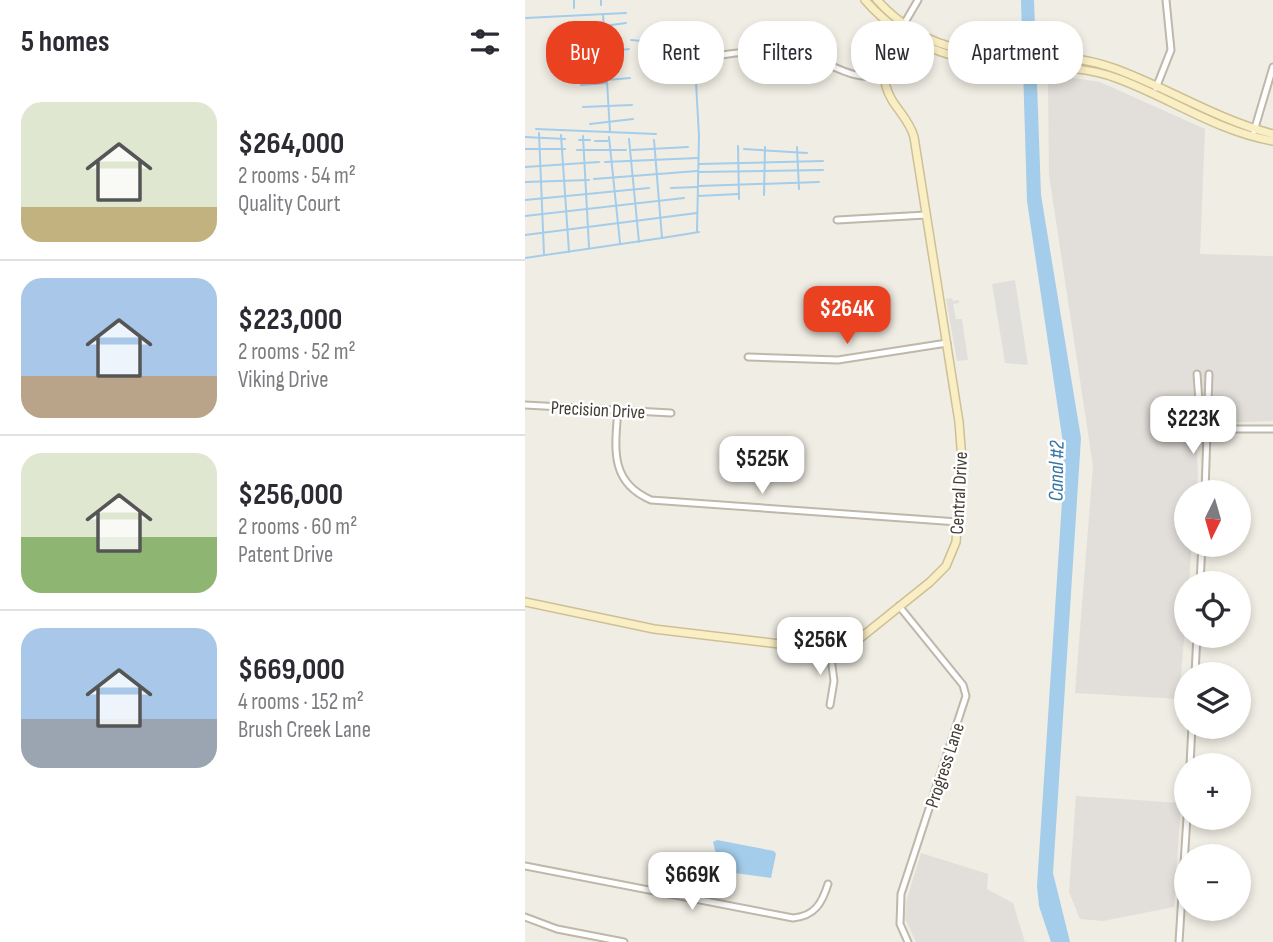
<!DOCTYPE html>
<meta charset="utf-8">
<style>
body{margin:0;font-family:"Sofia Sans Condensed",sans-serif;background:#f7f7f7;color:#2b2b33;height:100vh;display:flex;flex-direction:column;font-size:26px;white-space:nowrap}
*{box-sizing:border-box;margin:0}
p{font-size:23px;color:#7c7c81}
.icon{flex:none;width:38px;height:38px;fill:none;stroke:currentColor;stroke-width:2;stroke-linecap:round;stroke-linejoin:round}
.map{position:relative;flex:1;overflow:hidden}
.drawer{display:flex;flex-direction:column;background:#fff;width:525px}
.drawer>*{flex:none}
.top-card{position:absolute;left:21px;top:21px;width:621px;height:63px;display:flex;gap:14px}
.needle{width:46px;rotate:185deg}
.controls{position:absolute;left:649px;top:480px;display:grid;gap:14px}
.controls a{display:grid;place-items:center;width:77px;height:77px;border-radius:50%;background:#fff;box-shadow:0 4px 10px #0003;font-size:35px}
.price{position:absolute;translate:-50% -60px;padding:0 16px;border-radius:14px;background:#fff;color:#222;font-size:23px;line-height:46px;filter:drop-shadow(0 2px 4px #0008)}
.price::after{content:'';position:absolute;left:50%;top:42px;width:21px;height:16px;margin-left:-10px;background:inherit;clip-path:polygon(0 0,100% 0,50% 100%)}
.price.selected{background:#ea4121;color:#fff}
ul{padding:0;list-style:none}
li{display:flex;align-items:center;gap:21px;height:175px;padding:0 21px}
li+li{border-top:2px solid #e1e1e2}
li span{display:grid;place-items:center;flex:none;width:196px;height:140px;border-radius:21px;color:#555}
li>.icon{margin-inline-start:auto}
span .icon{width:84px;height:84px;fill:#fffc;stroke-width:1}
li b{font-size:30px}
h2{display:flex;justify-content:space-between;align-items:center;height:84px;padding:0 21px;font-size:30px}
.tag{padding:0 24px;border-radius:28px;background:#fff;box-shadow:0 4px 10px #0003;font-size:24px;line-height:63px}
.tag.selected{background:#ea4121;color:#fff}
main{display:flex;flex:1;min-height:0}
.map>svg:first-child{display:block}
</style>
<main>
<section class="drawer">
<h2>5 homes<svg class="icon" aria-label="filters" viewBox="0 0 24 24"><path d="M4 7h16M4 17h16"/><circle cx="9" cy="7" r="2"/><circle cx="15" cy="17" r="2"/></svg></h2>
<ul>
<li><span style="background:linear-gradient(#dfe7d0 75%,#c2b280 0)"><svg class="icon" aria-label="home" viewBox="0 0 24 24"><path d="M3 11l9-7 9 7M6 9v11h12V9"/></svg></span><div><b>$264,000</b><p>2 rooms · 54 m²</p><p>Quality Court</p></div></li>
<li><span style="background:linear-gradient(#a9c7e8 70%,#b9a48a 0)"><svg class="icon" aria-label="home" viewBox="0 0 24 24"><path d="M3 11l9-7 9 7M6 9v11h12V9"/></svg></span><div><b>$223,000</b><p>2 rooms · 52 m²</p><p>Viking Drive</p></div></li>
<li><span style="background:linear-gradient(#dfe7d0 60%,#8fb573 0)"><svg class="icon" aria-label="home" viewBox="0 0 24 24"><path d="M3 11l9-7 9 7M6 9v11h12V9"/></svg></span><div><b>$256,000</b><p>2 rooms · 60 m²</p><p>Patent Drive</p></div></li>
<li><span style="background:linear-gradient(#a9c7e8 65%,#9aa5b1 0)"><svg class="icon" aria-label="home" viewBox="0 0 24 24"><path d="M3 11l9-7 9 7M6 9v11h12V9"/></svg></span><div><b>$669,000</b><p>4 rooms · 152 m²</p><p>Brush Creek Lane</p></div></li>
</ul>
</section>
<div class="map">
<svg width="748" height="942" viewBox="0 0 748 942">
<rect width="100%" height="100%" fill="#f0ede4"/>
<g fill="#e2ded9">
<polygon points="548,78 575,82 680,129 675,254 748,256 748,421 670,424 673,472 672,492 662,492 662,544 667,544 654,699 550,693 568,466 524,175 523,83"/>
<polygon points="551,796 656,803 649,907 578,921 555,919 544,892"/>
<polygon points="396,853 463,874 462,889 488,903 500,942 391,942 380,919 381,902"/>
</g>
<g fill="#e1dfdc">
<polygon points="490,280 503,365 480,363 467,284"/>
<polygon points="427,298 428,301 434,300 434,303 428,304 431,319 437,319 443,360 432,361 421,299"/>
</g>
<g fill="#a3cdea">
<polygon points="496,0 509,0 516,195 556,438 528,873 545,942 526,942 514,906 512,886 539,471 538,443 502,201"/>
<polygon points="192,840 249,851 251,854 246,878 195,871 188,842"/>
</g>
<g fill="none" stroke-linecap="round" stroke-linejoin="round">
<g stroke="#a3cdea" stroke-width="2">
<polyline points="49,0 49,8"/>
<polyline points="76,0 76,5"/>
<polyline points="78,14 85,132"/>
<polyline points="1,18 101,13"/>
<polyline points="79,26 101,23"/>
<polyline points="52,27 78,24"/>
<polyline points="106,40 169,46 174,136 172,231"/>
<polyline points="80,52 104,49"/>
<polyline points="55,58 79,54"/>
<polyline points="82,80 105,78"/>
<polyline points="56,85 82,83"/>
<polyline points="58,107 107,105"/>
<polyline points="65,124 108,119"/>
<polyline points="11,129 131,134"/>
<polyline points="14,133 19,254"/>
<polyline points="36,135 44,252"/>
<polyline points="58,136 64,247"/>
<polyline points="0,137 40,139"/>
<polyline points="84,137 95,243"/>
<polyline points="104,139 114,242"/>
<polyline points="54,140 65,140"/>
<polyline points="129,140 137,238 174,232"/>
<polyline points="70,141 83,141"/>
<polyline points="213,146 214,199"/>
<polyline points="272,147 274,189"/>
<polyline points="0,149 40,149"/>
<polyline points="219,149 282,153"/>
<polyline points="52,150 101,150"/>
<polyline points="107,150 163,147"/>
<polyline points="80,162 173,158"/>
<polyline points="174,164 298,161"/>
<polyline points="0,167 74,162"/>
<polyline points="174,172 298,170"/>
<polyline points="69,179 172,171"/>
<polyline points="0,182 64,180"/>
<polyline points="173,186 294,182"/>
<polyline points="146,188 172,187"/>
<polyline points="239,195 240,147"/>
<polyline points="173,196 213,194"/>
<polyline points="0,200 124,188"/>
<polyline points="0,216 159,198"/>
<polyline points="0,235 172,213"/>
<polyline points="0,258 137,238"/>
</g>
<defs>
<g id="street">
<polyline points="379,24 393,0"/>
<path d="M 197,55 C 221,51 250,49 274,54 C 304,60 327,84 359,74"/>
<polyline points="631,88 646,50 641,0"/>
<polyline points="729,131 748,67"/>
<polyline points="312,220 401,215"/>
<polyline points="223,357 313,360 422,343"/>
<polyline points="672,374 674,402 679,418"/>
<polyline points="0,405 146,413"/>
<path d="M 93,409 C 90,448 84,482 126,500 L 433,522"/>
<polyline points="681,429 748,429"/>
<polyline points="680,492 684,374"/>
<polyline points="675,583 677,544"/>
<polyline points="374,606 438,685 441,696 376,894 375,924 383,942"/>
<polyline points="670,674 672,635"/>
<polyline points="305,705 309,681 305,650"/>
<polyline points="665,765 667,726"/>
<path d="M 0,866 L 268,918 C 290,916 297,903 303,884"/>
<polyline points="0,917 32,929 99,942"/>
<polyline points="654,942 662,817"/>
</g>
<g id="secondary">
<path d="M 340,0 C 385,52 441,64 507,66 C 535,67 564,68 591,78 C 644,97 691,131 748,141"/>
<path d="M 352,0 C 427,82 504,37 591,69 C 645,89 693,120 748,134"/>
<path d="M 0,602 L 129,629 L 305,650 L 329,643 L 405,582 L 421,566 L 431,542 L 437,460 L 434,422 L 389,137 C 385,122 375,113 367,100 C 351,73 361,45 379,24"/>
</g>
</defs>
<use href="#street" stroke="#beb7aa" stroke-width="9"/>
<use href="#secondary" stroke="#cdc096" stroke-width="10"/>
<use href="#street" stroke="#fff" stroke-width="5"/>
<use href="#secondary" stroke="#faeec4" stroke-width="7"/>
</g>
<g text-anchor="middle" stroke-width="5" stroke-linejoin="round" paint-order="stroke">
<g font-size="19" fill="#423d34" stroke="#fff">
<text transform="translate(73 409) rotate(3)" y="7">Precision Drive</text>
<text transform="translate(433 493) rotate(-87)" y="7">Central Drive</text>
<text transform="translate(419 765) rotate(-72)" y="7">Progress Lane</text>
</g>
<g font-size="21" font-style="italic" fill="#3675a5" stroke="#fff">
<text transform="translate(531 471) rotate(-89)" y="7">Canal #2</text>
</g>
</g>
</svg>
<div class="controls">
<a><svg class="needle" viewBox="-14 -14 28 28"><path d="M0-13l5 13h-10z" fill="#e53935"/><path d="M0 13l5-13h-10z" fill="#7c7c81"/></svg></a>
<a><svg class="icon" aria-label="locate" viewBox="0 0 24 24"><circle cx="12" cy="12" r="6"/><path d="M12 2v4M12 18v4M2 12h4M18 12h4"/></svg></a>
<a><svg class="icon" aria-label="layers" viewBox="0 0 24 24"><path d="M12 4l9 5-9 5-9-5zM3 14l9 5 9-5"/></svg></a>
<a>+</a>
<a>−</a>
</div>
<b class="price selected" style="left:322px;top:346px">$264K</b>
<b class="price" style="left:668px;top:456px">$223K</b>
<b class="price" style="left:237px;top:496px">$525K</b>
<b class="price" style="left:295px;top:677px">$256K</b>
<b class="price" style="left:167px;top:912px">$669K</b>
<div class="top-card">
<a class="tag selected">Buy</a>
<a class="tag">Rent</a>
<a class="tag">Filters</a>
<a class="tag">New</a>
<a class="tag">Apartment</a>
</div>
</div>
</main>
